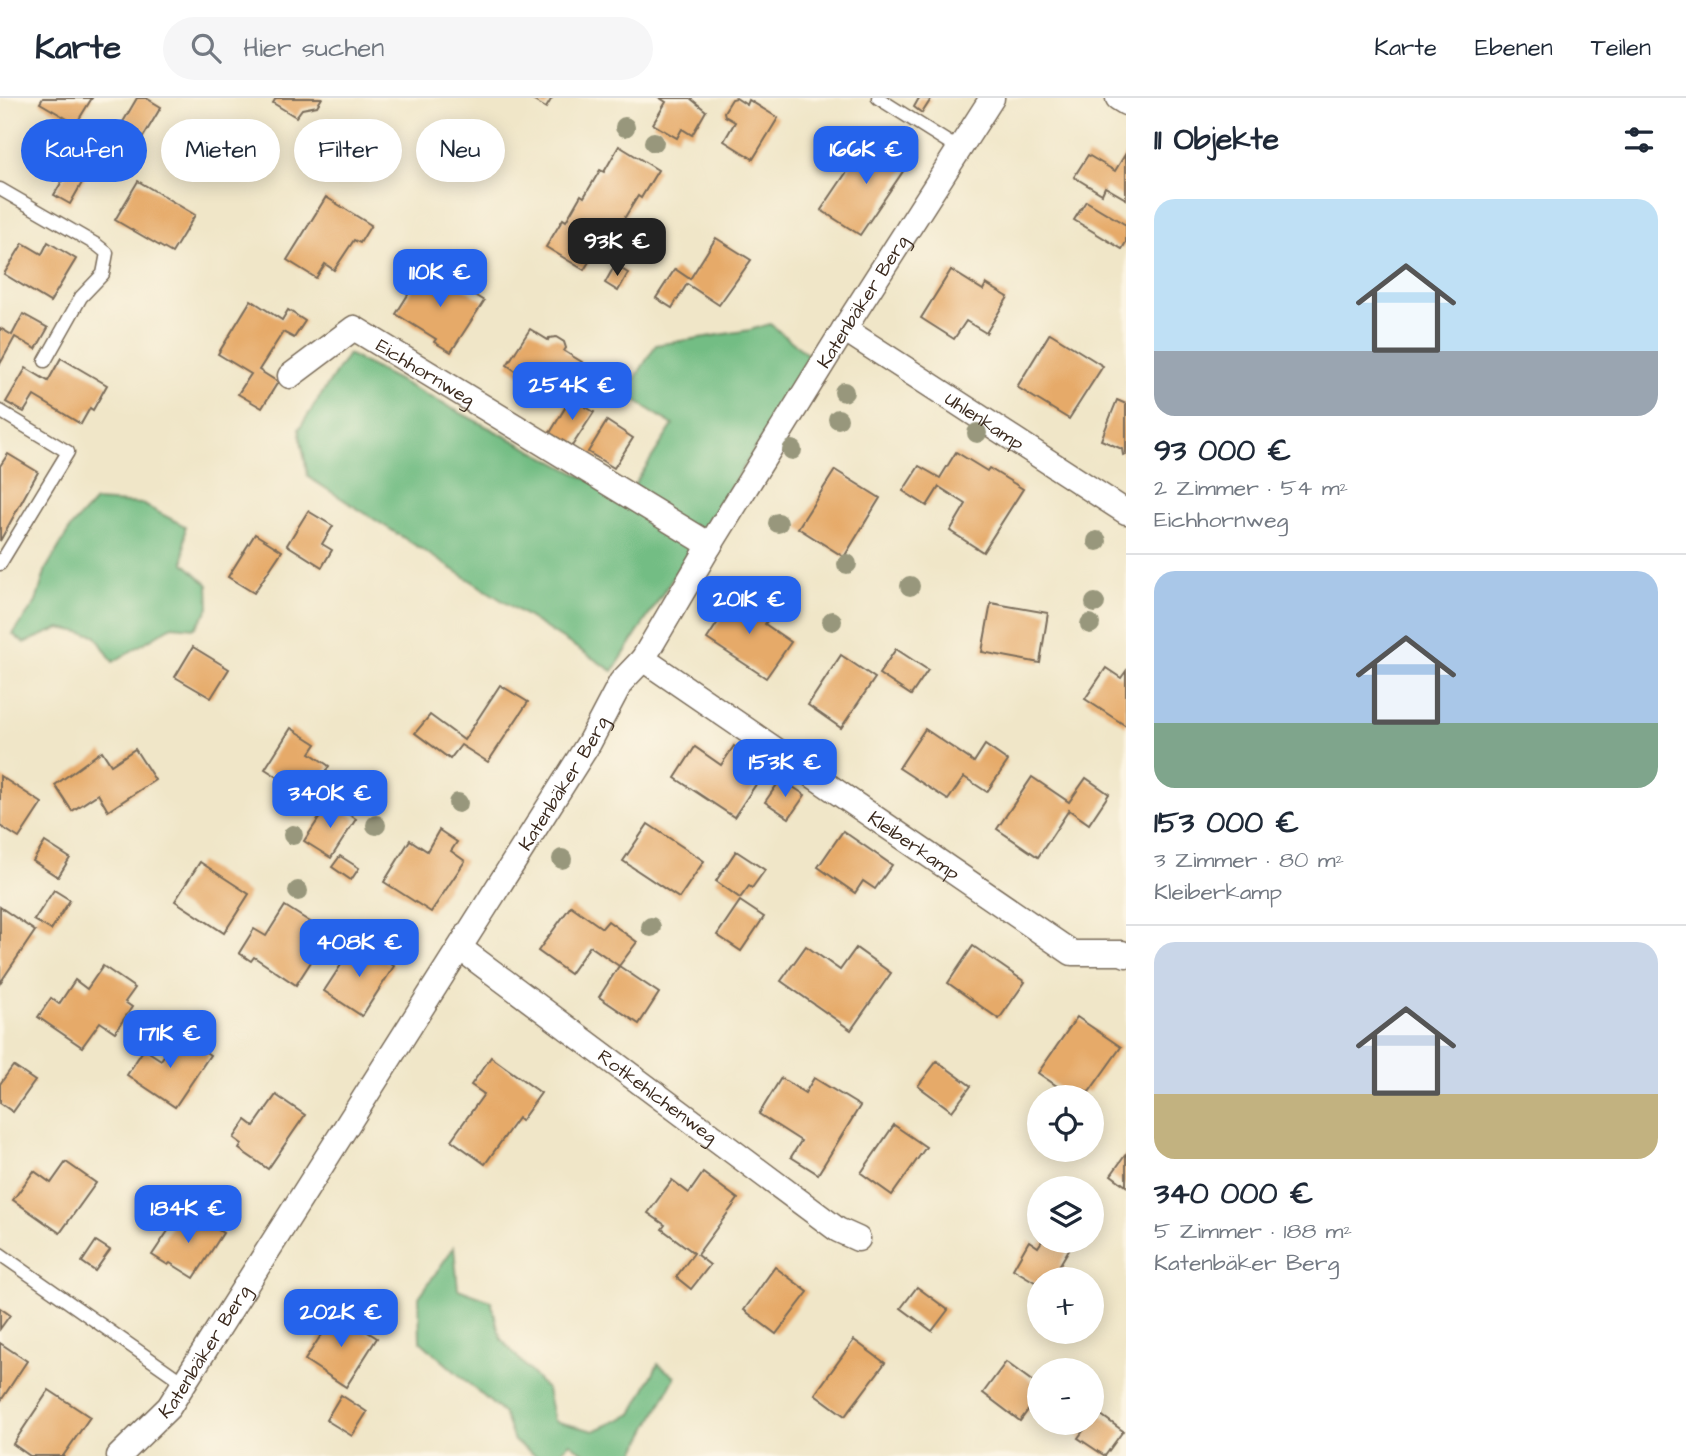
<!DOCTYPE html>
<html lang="de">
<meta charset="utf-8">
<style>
body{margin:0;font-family:"Architects Daughter",sans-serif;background:#f6f6f7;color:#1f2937;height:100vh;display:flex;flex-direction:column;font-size:26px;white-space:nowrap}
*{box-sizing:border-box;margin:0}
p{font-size:23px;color:#747a83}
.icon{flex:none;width:38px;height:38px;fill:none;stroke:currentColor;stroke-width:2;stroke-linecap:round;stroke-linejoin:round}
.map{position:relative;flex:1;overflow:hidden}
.details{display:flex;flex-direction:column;background:#fff;width:560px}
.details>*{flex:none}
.banner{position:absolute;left:21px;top:21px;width:665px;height:63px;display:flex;gap:14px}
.buttons{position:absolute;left:1027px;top:987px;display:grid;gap:14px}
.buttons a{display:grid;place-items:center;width:77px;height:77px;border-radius:50%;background:#fff;box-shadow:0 4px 18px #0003;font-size:35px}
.price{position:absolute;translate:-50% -60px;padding:0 16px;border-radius:14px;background:#2563eb;color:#fff;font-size:23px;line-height:46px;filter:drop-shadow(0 2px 4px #0008)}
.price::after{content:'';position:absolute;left:50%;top:42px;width:21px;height:16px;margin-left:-10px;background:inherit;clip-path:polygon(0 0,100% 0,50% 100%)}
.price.selected{background:#222;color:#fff}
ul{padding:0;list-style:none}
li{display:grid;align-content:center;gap:14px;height:371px;padding:0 28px}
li+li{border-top:2px solid #e0e1e3}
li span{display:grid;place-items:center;height:217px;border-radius:21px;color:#555}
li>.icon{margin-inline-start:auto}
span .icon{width:126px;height:126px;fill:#fffc;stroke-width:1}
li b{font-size:30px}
h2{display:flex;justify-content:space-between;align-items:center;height:84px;padding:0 28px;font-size:30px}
.pill{padding:0 24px;border-radius:32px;background:#fff;box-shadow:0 4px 18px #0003;font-size:24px;line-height:63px}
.pill.selected{background:#2563eb;color:#fff}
header{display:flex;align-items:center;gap:42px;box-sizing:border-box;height:98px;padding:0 35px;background:#fff;border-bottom:2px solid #e0e1e3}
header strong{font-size:33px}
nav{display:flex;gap:38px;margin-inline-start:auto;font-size:24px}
.search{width:490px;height:63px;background:#f6f6f7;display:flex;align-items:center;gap:18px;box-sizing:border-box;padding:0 24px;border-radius:38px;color:#747a83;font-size:26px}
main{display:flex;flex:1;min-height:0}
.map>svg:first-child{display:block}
</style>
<header>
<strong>Karte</strong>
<div class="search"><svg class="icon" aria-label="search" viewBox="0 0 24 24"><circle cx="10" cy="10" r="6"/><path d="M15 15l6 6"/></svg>Hier suchen</div>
<nav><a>Karte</a><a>Ebenen</a><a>Teilen</a></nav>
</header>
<main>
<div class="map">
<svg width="1126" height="1358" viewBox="0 0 1126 1358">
<rect width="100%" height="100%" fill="#fcf5e5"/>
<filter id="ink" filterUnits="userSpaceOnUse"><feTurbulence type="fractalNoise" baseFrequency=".0143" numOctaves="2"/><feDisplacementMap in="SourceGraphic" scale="14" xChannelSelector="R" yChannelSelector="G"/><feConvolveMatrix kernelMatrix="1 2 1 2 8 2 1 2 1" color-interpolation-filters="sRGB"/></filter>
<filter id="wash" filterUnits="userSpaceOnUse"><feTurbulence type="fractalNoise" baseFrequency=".00686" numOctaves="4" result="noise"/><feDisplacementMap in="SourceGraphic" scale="28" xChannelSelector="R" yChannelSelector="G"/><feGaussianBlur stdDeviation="1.57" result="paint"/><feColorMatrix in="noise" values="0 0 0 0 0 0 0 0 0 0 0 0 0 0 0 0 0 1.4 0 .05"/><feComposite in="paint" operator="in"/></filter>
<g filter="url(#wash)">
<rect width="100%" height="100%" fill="#f0e6c8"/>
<g fill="#73bd84" stroke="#577451" stroke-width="2">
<polygon points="770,226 813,261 613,573 308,379 299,331 348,256 625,401 673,327 625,296 656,247 750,232"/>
<polygon points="95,403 142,406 185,428 184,465 208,487 209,510 195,530 172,528 113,564 95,537 60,530 24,545 13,536 36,504 46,471 71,429"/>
<polygon points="454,1149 458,1191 491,1203 501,1241 547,1292 554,1323 594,1333 632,1316 658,1266 675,1279 633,1358 588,1358 570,1345 556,1358 536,1358 514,1343 504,1316 420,1243 419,1199"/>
</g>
<g id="blocks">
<g fill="#e6aa69">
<polygon points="43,0 92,0 76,26 40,5"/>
<polygon points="137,0 146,0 161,9 142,41 120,29"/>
<polygon points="276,0 322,0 317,8 302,11 296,19 273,5"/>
<polygon points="529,0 552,0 546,10"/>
<polygon points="660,0 690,0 706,13 692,37 682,31 677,40 653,26 666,4"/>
<polygon points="736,0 747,7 749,2 778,20 753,61 724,43 735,24 725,18 724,14 732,1"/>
<polygon points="919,0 931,1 922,15 914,9"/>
<polygon points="871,38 910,63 860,137 821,112"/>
<polygon points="70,45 96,60 70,106 54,97 68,73 57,67"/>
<polygon points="619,48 658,72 641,100 638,98 622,124 618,122 603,148 600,146 584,172 546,149 563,121 566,123 581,97 584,99 600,72 604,74"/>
<polygon points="1126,55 1126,101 1105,89 1102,96 1074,79 1088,57 1115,73"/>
<polygon points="138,83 195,117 172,155 115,122"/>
<polygon points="326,99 371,127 360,145 354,142 334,172 325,166 316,180 287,162"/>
<polygon points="1086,103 1126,127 1126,144 1122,151 1074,122"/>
<polygon points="716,140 751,162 719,207 687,186 672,210 656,200 675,171 690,181"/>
<polygon points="48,144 76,161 50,204 4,176 23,145 42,156"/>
<polygon points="615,167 628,175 618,193 605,185"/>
<polygon points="951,172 983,192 986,186 1008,199 986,235 966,223 954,241 921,220"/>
<polygon points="439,175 484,203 451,254 434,244 436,241 396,216 421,176 433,184"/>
<polygon points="251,202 282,222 288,212 305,223 294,240 283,234 259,272 278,284 262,310 238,296 251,276 218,256"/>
<polygon points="23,216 48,230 36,251 15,239 0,266 0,230 12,237"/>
<polygon points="530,231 548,242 549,240 556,239 564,244 566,250 564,253 582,264 560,300 544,290 543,292 507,267"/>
<polygon points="1050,235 1103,268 1069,321 1017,289"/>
<polygon points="61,260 107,287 93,312 90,310 81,326 34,298 24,314 6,304 26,270 48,283"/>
<polygon points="571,300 594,314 572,348 550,335"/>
<polygon points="1117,302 1126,306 1126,356 1123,357 1122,351 1101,342"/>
<polygon points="607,323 633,340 614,370 588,354"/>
<polygon points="956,354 987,373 989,370 1023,391 983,454 950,433 966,406 939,389 927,408 903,393 919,368 940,380"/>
<polygon points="8,356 38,374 0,443 0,368"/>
<polygon points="835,372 880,400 844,459 798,430"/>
<polygon points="308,413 333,428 322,446 332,452 322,469 287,447"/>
<polygon points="255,436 282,453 254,495 228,479"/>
<polygon points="742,496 772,516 765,526 791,544 766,580 707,541 731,504 735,506"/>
<polygon points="991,505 1048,515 1040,565 982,554"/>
<polygon points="193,549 229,571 211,600 175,579"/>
<polygon points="896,551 928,572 911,597 879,576"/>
<polygon points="841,557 875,580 841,630 808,607"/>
<polygon points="1106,570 1121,580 1126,573 1126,628 1085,601"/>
<polygon points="500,587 528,604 488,664 461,647 450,661 415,635 430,617 464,642"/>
<polygon points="291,630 316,646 310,655 329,668 309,699 265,671"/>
<polygon points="925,631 974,664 985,647 1008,663 987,694 964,679 948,702 899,670"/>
<polygon points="734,648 767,670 734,719 675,680 695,649 721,667"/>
<polygon points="135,651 155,682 108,713 98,696 72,713 55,687 102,653 111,667"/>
<polygon points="0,678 42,705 19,740 0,728"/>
<polygon points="1032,679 1069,704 1086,680 1109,696 1089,726 1069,712 1038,759 997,731"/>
<polygon points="781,681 805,697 789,720 765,704"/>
<polygon points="330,704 356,721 331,760 304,743"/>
<polygon points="648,726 704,763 679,800 623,763"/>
<polygon points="439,732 457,744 451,753 465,763 431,814 384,784 410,742 427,753"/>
<polygon points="843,733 892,767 875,791 863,783 855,795 818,769"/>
<polygon points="45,744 70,760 58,779 33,763"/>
<polygon points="736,753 765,772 752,790 749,788 740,800 716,783"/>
<polygon points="340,758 359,770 351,782 332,769"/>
<polygon points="200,764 249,796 224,835 175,803"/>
<polygon points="54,792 70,802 51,832 34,822"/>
<polygon points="740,803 764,819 741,853 717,837"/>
<polygon points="285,808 329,836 296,887 254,859 251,863 239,855 254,831 266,838"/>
<polygon points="571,808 602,830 608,823 637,844 619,868 590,848 570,876 538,853"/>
<polygon points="0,809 35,833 0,885"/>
<polygon points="356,844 394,868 362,918 324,893"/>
<polygon points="806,848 840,872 856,850 891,875 851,932 781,883"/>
<polygon points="973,848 1025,884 999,921 948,885"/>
<polygon points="103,868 135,890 125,904 132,909 115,934 100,924 82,949 38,919 51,900 59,906 75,882 87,891"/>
<polygon points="619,868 659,895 639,926 599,899"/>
<polygon points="1077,919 1121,949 1089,994 1084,992 1080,999 1073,999 1038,975"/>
<polygon points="179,936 210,957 175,1009 127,977 144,951 161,962"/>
<polygon points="491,959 541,995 521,1023 518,1020 485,1066 451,1042 484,996 471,987"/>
<polygon points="937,963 971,988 952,1013 918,988"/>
<polygon points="13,968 35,983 13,1014 0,1005 0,986"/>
<polygon points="781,980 805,995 814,980 860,1008 818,1076 791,1059 801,1043 759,1016"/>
<polygon points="276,997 305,1017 268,1071 239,1051 242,1046 234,1040 246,1022 254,1028"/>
<polygon points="894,1027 926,1049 892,1097 861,1075"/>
<polygon points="1126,1056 1126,1088 1111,1077"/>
<polygon points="66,1064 96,1085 60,1135 13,1102 34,1073 51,1085"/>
<polygon points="703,1075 738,1101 697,1157 710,1167 691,1191 676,1179 694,1155 662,1131 665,1127 648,1115 672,1082 689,1095"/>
<polygon points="191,1114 223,1135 194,1180 170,1165 168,1167 152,1157 174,1124 182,1128"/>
<polygon points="96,1143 110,1152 95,1173 82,1164"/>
<polygon points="1029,1143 1038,1149 1042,1143 1063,1143 1071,1148 1059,1168 1072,1175 1068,1181 1040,1181 1040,1187 1013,1171"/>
<polygon points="775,1169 808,1194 776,1236 744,1212"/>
<polygon points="917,1189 948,1212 932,1233 901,1210"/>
<polygon points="0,1210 10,1217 0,1231"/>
<polygon points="336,1214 377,1240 346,1289 305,1262"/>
<polygon points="854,1242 885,1265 845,1318 815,1296"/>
<polygon points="0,1245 27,1263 0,1304"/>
<polygon points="1006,1264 1040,1289 1040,1296 1020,1323 983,1295"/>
<polygon points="49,1292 90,1319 63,1358 30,1358 13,1346"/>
<polygon points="341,1297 367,1314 352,1338 326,1322"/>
<polygon points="1097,1314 1123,1333 1105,1358 1078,1340 1089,1325 1092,1325"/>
</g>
</g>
</g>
<g filter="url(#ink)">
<use href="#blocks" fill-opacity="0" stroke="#7a6c5a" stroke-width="2"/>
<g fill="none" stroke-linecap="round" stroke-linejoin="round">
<defs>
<g id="lane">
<polyline points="878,0 959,51"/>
<polyline points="0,91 97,147 107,155 103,176 81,199 45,263"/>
<polyline points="0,313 68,354 0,466"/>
<polyline points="0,1156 184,1285"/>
</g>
<g id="street">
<polyline points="1118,0 1126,5"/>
<path id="s1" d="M 844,231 L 1126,414"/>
<path id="s2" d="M 290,278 L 354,230 L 710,447"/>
<path id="s3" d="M 643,561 L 1072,855 L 1122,855 L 1126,857"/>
<path id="s4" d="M 460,850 L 838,1132 L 858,1141"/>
<path id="s5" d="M 119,1358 L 169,1309 L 184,1285 L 589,645 L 621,584 L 643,561 L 710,447 L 844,231 L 992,0"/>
</g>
</defs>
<use href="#lane" stroke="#7a6c5a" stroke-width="15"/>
<use href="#street" stroke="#7a6c5a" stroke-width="27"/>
<use href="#lane" stroke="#fff" stroke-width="12"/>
<use href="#street" stroke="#fff" stroke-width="24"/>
</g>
<g fill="#98977c">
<circle cx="625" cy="29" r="10"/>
<circle cx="654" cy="44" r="10"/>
<circle cx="844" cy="294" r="10"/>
<circle cx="838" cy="321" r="10"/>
<circle cx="977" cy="335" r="10"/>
<circle cx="792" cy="352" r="10"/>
<circle cx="778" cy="425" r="10"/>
<circle cx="1097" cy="443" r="10"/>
<circle cx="847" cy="466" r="10"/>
<circle cx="910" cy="488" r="10"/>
<circle cx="1095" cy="505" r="10"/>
<circle cx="832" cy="523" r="10"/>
<circle cx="1090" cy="526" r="10"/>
<circle cx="373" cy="692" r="10"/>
<circle cx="458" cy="705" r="10"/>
<circle cx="376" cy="727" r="10"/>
<circle cx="293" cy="737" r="10"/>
<circle cx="562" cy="761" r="10"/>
<circle cx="298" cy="793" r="10"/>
<circle cx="651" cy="829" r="10"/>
</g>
</g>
<g text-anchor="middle" stroke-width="5" stroke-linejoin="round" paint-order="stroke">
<g font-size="19" fill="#3b2a1e" stroke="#fcf5e5">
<text dy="7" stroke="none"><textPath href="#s5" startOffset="1376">Katenbäker Berg</textPath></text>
<text dy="7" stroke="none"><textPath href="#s2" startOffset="164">Eichhornweg</textPath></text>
<text dy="7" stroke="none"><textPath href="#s1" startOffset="168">Uhlenkamp</textPath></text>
<text dy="7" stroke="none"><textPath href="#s5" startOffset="808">Katenbäker Berg</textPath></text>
<text dy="7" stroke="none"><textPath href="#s3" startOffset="329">Kleiberkamp</textPath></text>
<text dy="7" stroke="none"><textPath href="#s4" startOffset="247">Rotkehlchenweg</textPath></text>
<text dy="7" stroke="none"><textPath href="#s5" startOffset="136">Katenbäker Berg</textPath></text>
</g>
</g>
</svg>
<div class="buttons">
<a><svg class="icon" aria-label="locate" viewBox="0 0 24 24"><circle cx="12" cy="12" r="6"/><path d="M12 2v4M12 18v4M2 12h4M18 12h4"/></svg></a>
<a><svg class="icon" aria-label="layers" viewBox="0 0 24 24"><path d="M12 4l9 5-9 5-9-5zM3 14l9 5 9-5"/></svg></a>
<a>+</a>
<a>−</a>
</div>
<b class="price" style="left:866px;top:88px">166K €</b>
<b class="price selected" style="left:617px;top:180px">93K €</b>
<b class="price" style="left:440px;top:211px">110K €</b>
<b class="price" style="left:572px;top:324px">254K €</b>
<b class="price" style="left:749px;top:538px">201K €</b>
<b class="price" style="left:785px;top:701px">153K €</b>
<b class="price" style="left:330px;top:732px">340K €</b>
<b class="price" style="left:359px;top:881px">408K €</b>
<b class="price" style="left:170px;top:972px">171K €</b>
<b class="price" style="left:188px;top:1147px">184K €</b>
<b class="price" style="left:341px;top:1251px">202K €</b>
<div class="banner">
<a class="pill selected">Kaufen</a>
<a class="pill">Mieten</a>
<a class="pill">Filter</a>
<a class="pill">Neu</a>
</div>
</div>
<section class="details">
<h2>11 Objekte<svg class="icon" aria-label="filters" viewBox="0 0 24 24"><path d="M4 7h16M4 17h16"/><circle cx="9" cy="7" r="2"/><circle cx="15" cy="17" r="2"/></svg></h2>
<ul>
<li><span style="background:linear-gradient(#bfe0f5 70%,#9aa5b1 0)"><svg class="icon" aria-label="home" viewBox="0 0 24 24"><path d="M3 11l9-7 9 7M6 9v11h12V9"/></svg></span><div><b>93 000 €</b><p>2 Zimmer · 54 m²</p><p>Eichhornweg</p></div></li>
<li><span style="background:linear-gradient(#a9c7e8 70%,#7fa58c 0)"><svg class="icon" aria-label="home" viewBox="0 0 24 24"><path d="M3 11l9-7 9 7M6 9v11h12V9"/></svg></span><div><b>153 000 €</b><p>3 Zimmer · 80 m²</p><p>Kleiberkamp</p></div></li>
<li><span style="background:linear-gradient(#c9d6e8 70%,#c2b280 0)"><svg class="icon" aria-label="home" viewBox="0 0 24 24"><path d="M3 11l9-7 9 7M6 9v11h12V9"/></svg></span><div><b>340 000 €</b><p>5 Zimmer · 188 m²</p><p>Katenbäker Berg</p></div></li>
</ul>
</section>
</main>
